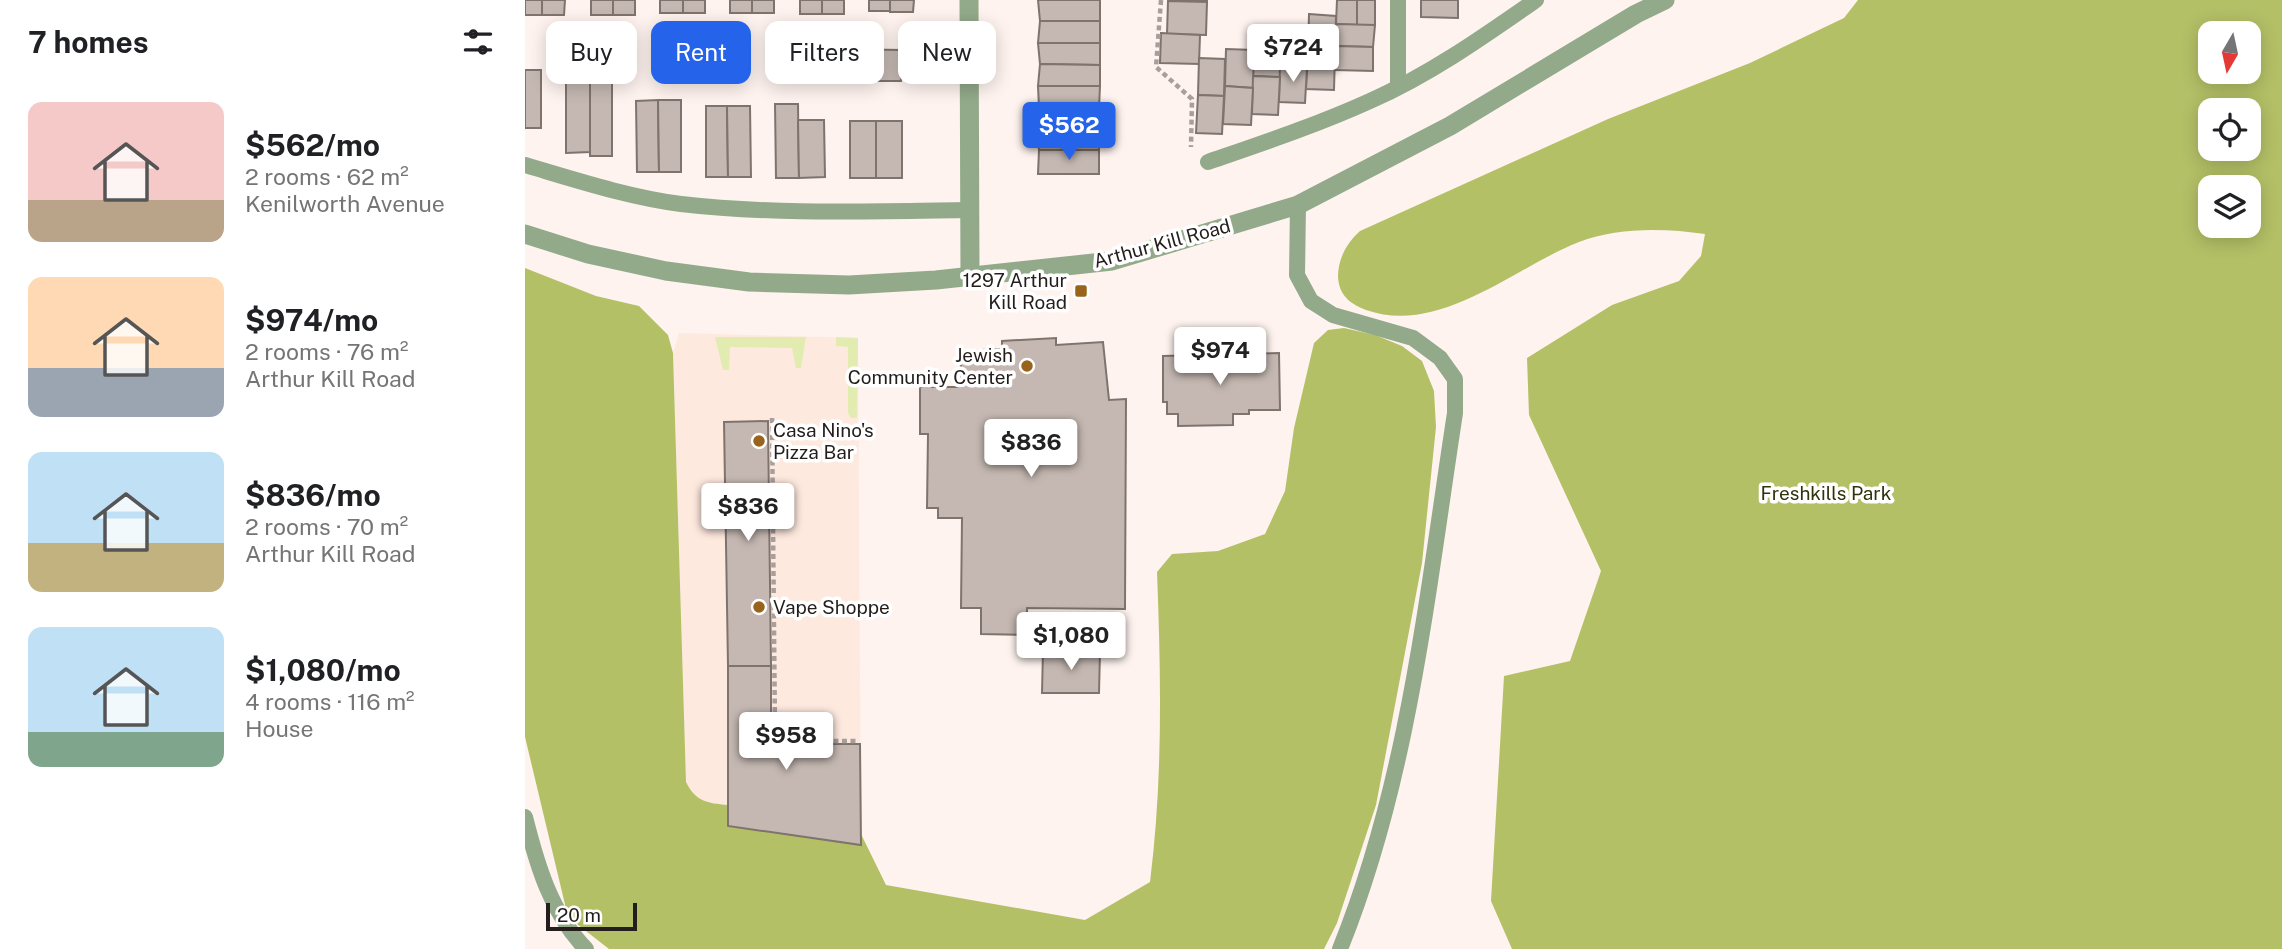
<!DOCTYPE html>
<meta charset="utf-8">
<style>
body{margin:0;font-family:"Public Sans",sans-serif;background:#f2f2f2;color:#202124;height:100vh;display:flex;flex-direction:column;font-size:26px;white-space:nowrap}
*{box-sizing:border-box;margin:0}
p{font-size:23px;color:#757577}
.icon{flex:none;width:38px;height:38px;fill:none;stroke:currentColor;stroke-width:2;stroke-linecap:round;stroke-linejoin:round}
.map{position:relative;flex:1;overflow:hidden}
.drawer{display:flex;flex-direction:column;background:#fff;width:525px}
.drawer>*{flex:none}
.guide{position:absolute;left:21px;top:21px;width:665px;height:63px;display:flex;gap:14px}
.needle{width:46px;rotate:189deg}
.buttons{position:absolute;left:1673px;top:21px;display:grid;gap:14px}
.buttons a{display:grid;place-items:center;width:63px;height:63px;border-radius:14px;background:#fff;box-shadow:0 4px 18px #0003;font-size:35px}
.scale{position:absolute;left:21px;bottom:18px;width:91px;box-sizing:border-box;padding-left:7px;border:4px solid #231e1c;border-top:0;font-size:19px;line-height:24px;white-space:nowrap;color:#231e1c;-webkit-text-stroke:5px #fff;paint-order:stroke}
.price{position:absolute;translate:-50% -60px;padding:0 16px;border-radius:7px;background:#fff;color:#222;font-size:23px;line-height:46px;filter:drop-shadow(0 2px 4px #0008)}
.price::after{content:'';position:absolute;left:50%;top:42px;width:21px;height:16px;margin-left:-10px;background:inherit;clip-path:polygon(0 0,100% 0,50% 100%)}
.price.current{background:#2563eb;color:#fff}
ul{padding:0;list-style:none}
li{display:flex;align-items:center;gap:21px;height:175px;padding:0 28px}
li span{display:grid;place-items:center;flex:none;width:196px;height:140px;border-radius:14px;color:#555}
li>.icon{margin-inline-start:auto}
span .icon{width:84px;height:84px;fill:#fffc;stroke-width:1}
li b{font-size:30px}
h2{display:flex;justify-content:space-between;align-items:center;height:84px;padding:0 28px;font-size:30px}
.chip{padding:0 24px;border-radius:14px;background:#fff;box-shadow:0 4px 18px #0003;font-size:24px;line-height:63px}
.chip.current{background:#2563eb;color:#fff}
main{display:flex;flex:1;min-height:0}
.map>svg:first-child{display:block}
</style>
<main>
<section class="drawer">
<h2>7 homes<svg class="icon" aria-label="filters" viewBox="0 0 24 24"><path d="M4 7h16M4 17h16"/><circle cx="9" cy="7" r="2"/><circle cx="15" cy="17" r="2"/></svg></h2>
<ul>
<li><span style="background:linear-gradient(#f6c9c9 70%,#b9a48a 0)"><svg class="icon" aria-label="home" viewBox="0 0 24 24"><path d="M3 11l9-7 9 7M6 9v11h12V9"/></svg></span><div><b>$562/mo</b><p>2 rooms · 62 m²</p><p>Kenilworth Avenue</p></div></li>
<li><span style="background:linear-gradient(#ffd9b3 65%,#9aa5b1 0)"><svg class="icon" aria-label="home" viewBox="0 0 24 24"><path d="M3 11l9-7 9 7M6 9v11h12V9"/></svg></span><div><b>$974/mo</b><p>2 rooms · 76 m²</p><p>Arthur Kill Road</p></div></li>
<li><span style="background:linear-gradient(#bfe0f5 65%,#c2b280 0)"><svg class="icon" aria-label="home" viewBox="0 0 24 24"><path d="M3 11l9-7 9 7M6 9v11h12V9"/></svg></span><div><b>$836/mo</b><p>2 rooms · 70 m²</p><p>Arthur Kill Road</p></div></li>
<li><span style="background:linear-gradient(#bfe0f5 75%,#7fa58c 0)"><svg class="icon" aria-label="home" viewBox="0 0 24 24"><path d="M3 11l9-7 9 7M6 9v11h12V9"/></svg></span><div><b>$1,080/mo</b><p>4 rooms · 116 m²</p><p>House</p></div></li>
</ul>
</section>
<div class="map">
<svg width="1757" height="949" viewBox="0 0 1757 949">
<rect width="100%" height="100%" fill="#fef3ef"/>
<polygon fill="#fee9df" points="154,333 333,338 336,845 203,826 202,805 179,802 167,795 161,782 148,353"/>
<g fill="#e2ecb1">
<polygon points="190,337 281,337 276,368 271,368 267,348 205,347 204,370 198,370"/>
<polygon points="311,337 333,338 332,418 326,418 323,413 323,347 311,346"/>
</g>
<g fill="#b4c066" fill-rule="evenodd">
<path d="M 1333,0 L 1757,0 L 1757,949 L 987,949 L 966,901 L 979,676 L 1045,661 L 1076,571 L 1004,415 L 1002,358 L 1087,305 L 1154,281 L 1176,256 L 1180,234 C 1140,228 1092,227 1054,242 C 988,268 915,336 841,310 C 825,304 814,295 813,277 C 813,258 822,243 835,231 L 1083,119 L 1225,63 L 1319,18 ZM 1685,33 L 1724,33 L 1724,72 L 1685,72 ZM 1685,110 L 1724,110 L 1724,149 L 1685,149 ZM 1685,187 L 1724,187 L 1724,226 L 1685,226 Z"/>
<path d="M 0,268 L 71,296 L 114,306 L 143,335 L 148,353 L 161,782 C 171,802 182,803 203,805 L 203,826 L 335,845 L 336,834 L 361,885 L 560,920 L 625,882 C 638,779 636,676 632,572 L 647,554 L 693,551 L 740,534 L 760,491 L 769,428 L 789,343 L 803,330 L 819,328 L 850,335 L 877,346 L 897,361 L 909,391 L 911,427 L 897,563 L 851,805 L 812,923 L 799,949 L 84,949 L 43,917 L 0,737 Z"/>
</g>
<g fill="#c5b8b2" stroke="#7f736e" stroke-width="2">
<rect x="0" y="0" width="17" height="15"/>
<polygon points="17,0 40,0 39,15 17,15"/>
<rect x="66" y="0" width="22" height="15"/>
<rect x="88" y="0" width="22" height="15"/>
<rect x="135" y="0" width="23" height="13"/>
<rect x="158" y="0" width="22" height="13"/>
<rect x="205" y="0" width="22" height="13"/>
<rect x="227" y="0" width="22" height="13"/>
<rect x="275" y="0" width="22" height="14"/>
<rect x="297" y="0" width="22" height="14"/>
<rect x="344" y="0" width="21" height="11"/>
<polygon points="365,0 389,0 388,12 365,12"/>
<polygon points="513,0 575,0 575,21 515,21"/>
<polygon points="643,0 682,0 682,2"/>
<polygon points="812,0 832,0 832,25 811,24"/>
<rect x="832" y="0" width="18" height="25"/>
<polygon points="896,0 933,0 933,18 896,17"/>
<polygon points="643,1 682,2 681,35 642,34"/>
<polygon points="784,14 811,16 810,53 783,52"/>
<polygon points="515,21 575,21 575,43 513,43"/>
<polygon points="811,24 850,25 848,47 810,46"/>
<polygon points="757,28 783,29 782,67 755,65"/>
<polygon points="636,33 675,35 674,64 635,63"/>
<polygon points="729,39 756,39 755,77 728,76"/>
<polygon points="513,43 575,43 575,65 515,64"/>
<polygon points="810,46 848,47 848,71 810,70"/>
<polygon points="314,49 377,50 376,81 313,81"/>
<polygon points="701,49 729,50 728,88 700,86"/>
<polygon points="783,52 810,53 809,90 781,89"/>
<polygon points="674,58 700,59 699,96 673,95"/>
<polygon points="515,64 575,65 575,86 513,86"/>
<polygon points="755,65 782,67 780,103 754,102"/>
<rect x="0" y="70" width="16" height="58"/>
<polygon points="728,76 755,77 753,115 727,114"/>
<polygon points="41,80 65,80 65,152 41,153"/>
<rect x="65" y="83" width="22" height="73"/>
<polygon points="513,86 575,86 574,108 514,108"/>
<polygon points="700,86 728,88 726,125 698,124"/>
<polygon points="673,95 699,96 697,134 671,133"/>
<polygon points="133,100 134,172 112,172 111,101"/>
<polygon points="133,100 156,100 156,172 134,172"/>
<polygon points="250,104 273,104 274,178 251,178"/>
<polygon points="181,106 202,106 203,177 181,177"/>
<polygon points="202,106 225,106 226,177 203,177"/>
<polygon points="514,108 574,108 574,131 512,131"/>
<polygon points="273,120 299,120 300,177 274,178"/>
<rect x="325" y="121" width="26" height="57"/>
<rect x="351" y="121" width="26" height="57"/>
<polygon points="512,131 574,131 574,150 514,150"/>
<polygon points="514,150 574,150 574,174 513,174"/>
<polygon points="531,338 531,345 578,342 584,400 601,399 600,609 502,608 502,635 456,634 456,608 436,608 437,518 413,518 413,508 402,508 403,434 395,434 395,387 437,387 435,351 477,349 477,341"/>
<polygon points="754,353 755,410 724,410 724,414 708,414 708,425 653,426 653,414 642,414 642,402 638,402 638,356"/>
<polygon points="243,421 246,666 203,666 199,422"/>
<polygon points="518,650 575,651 574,693 517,693"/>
<polygon points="203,666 246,666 246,744 335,744 336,845 203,826"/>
</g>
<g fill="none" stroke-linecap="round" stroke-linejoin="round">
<g stroke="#a89f9c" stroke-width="4.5" stroke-dasharray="5 3.5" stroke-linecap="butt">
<polyline points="636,0 631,67 667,99 666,147"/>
<polyline points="247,418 250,732 273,731 273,741 331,741"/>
</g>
<g stroke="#92a98a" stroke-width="16">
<polyline points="873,0 873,86"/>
<path d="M 683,162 C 738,143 792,125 845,101 C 904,75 958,37 1011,0"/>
<path d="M 0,165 C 51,180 103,197 156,204 C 251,215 349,211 445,210"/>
<path d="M 773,205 L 772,275 L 786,301 L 808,315 L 888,338 L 915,358 L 930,379 L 930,413 C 902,594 884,778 815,949"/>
<path d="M 0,817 C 12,865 26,913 61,949"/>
</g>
<polyline stroke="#92a98a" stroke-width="19" points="444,0 445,276"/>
<polyline stroke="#92a98a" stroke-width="19" points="0,234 63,254 141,271 224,282 324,285 411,280 587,261 773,205 925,126 1111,14 1140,0"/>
</g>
<g fill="#98631a" stroke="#fff" stroke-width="2.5">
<rect x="549" y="284" width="14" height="14" rx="3.5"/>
<circle cx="502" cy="366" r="7"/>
<circle cx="234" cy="441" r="7"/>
<circle cx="234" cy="607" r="7"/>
</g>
<g text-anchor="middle" stroke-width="7" stroke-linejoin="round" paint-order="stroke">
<g font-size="19" fill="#231e1c" stroke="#fff">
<text transform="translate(637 243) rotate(-15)" y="7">Arthur Kill Road</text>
</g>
<g font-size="19" fill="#231e1c" stroke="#fff" text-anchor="end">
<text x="542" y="287">1297 Arthur<tspan x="542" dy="22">Kill Road</tspan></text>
<text x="488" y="362">Jewish<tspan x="488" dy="22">Community Center</tspan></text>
<text x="248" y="437" text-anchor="start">Casa Nino's<tspan x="248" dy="22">Pizza Bar</tspan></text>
<text x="248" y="614" text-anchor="start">Vape Shoppe</text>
</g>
<g font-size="19" fill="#30340d" stroke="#fff">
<text x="1301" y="500">Freshkills Park</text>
</g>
</g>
</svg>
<div class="buttons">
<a><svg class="needle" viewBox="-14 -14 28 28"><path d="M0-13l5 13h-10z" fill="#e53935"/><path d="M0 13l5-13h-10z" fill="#757577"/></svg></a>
<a><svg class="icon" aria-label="locate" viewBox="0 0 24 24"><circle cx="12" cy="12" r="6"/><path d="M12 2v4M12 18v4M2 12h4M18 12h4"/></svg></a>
<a><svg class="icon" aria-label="layers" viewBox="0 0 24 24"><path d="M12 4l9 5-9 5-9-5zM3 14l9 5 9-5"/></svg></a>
</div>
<div class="scale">20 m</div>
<b class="price" style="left:768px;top:84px">$724</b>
<b class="price current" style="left:544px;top:162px">$562</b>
<b class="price" style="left:695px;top:387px">$974</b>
<b class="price" style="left:506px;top:479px">$836</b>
<b class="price" style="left:223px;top:543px">$836</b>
<b class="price" style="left:546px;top:672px">$1,080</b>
<b class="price" style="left:261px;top:772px">$958</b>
<div class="guide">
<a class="chip">Buy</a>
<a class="chip current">Rent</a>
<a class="chip">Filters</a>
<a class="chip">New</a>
</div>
</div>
</main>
